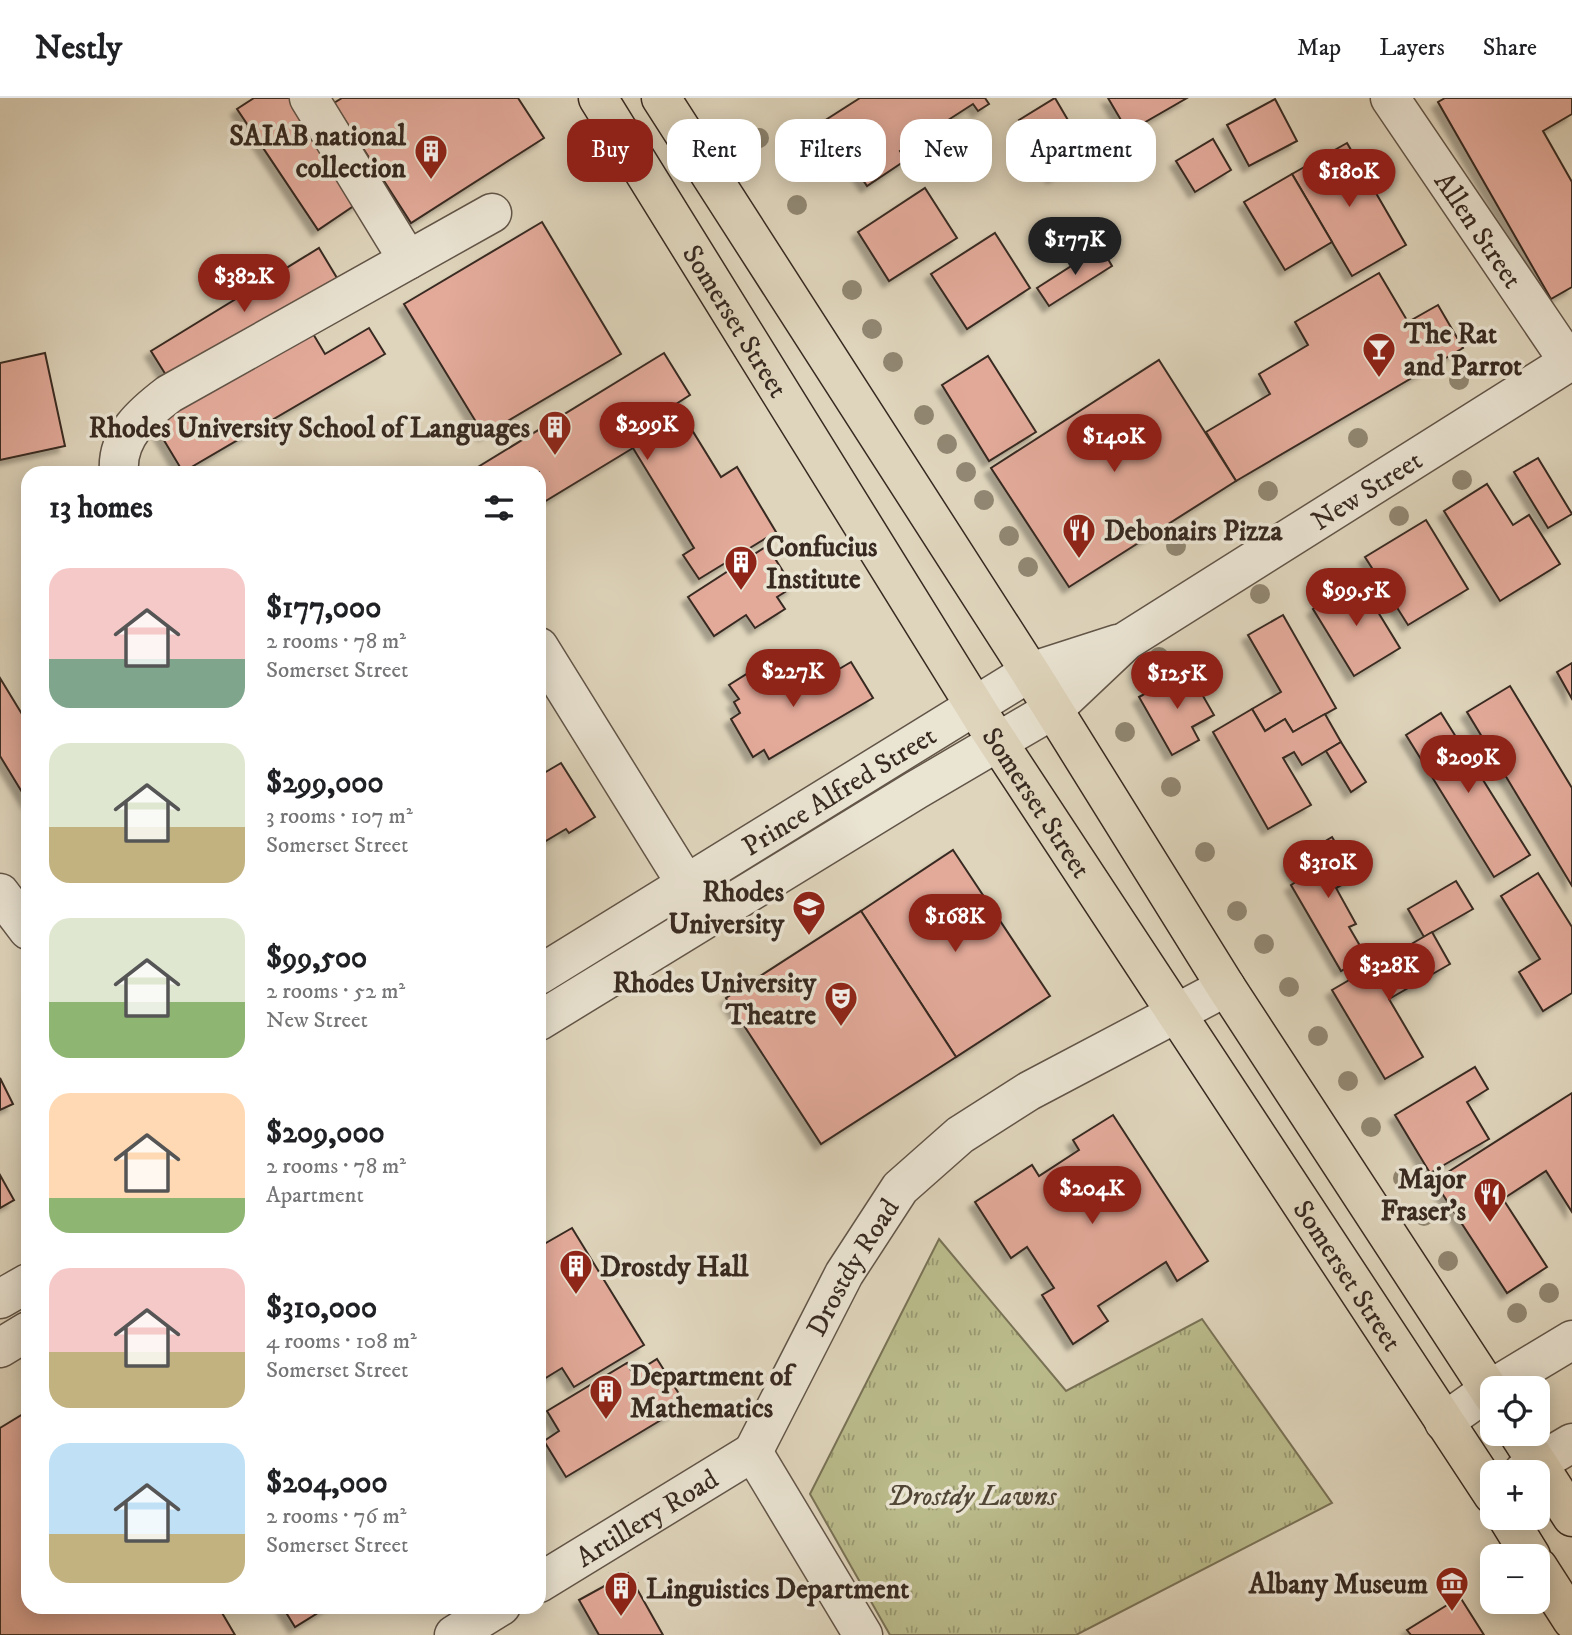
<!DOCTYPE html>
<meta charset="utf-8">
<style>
body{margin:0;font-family:"IM FELL DW Pica",serif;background:#f2f2f2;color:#202124;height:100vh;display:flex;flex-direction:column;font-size:26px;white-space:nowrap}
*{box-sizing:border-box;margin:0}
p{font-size:23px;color:#757577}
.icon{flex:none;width:38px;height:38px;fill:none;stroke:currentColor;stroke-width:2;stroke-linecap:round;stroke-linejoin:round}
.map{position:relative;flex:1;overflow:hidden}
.panel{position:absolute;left:21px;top:368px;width:525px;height:1148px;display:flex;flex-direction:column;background:#fff;border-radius:21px;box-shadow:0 4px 18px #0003}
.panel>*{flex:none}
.banner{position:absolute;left:567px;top:21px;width:665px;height:63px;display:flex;gap:14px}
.fabs{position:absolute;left:1480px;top:1278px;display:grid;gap:14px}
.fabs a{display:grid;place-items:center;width:70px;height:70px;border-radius:14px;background:#fff;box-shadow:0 4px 18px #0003;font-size:35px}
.price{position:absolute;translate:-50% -60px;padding:0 16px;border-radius:24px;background:#8f2418;color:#fff;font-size:23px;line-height:46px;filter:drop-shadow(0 2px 4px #0008)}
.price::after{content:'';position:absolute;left:50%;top:42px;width:21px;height:16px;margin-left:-10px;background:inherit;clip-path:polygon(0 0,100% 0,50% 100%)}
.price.active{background:#222;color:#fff}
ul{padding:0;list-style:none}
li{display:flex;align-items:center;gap:21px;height:175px;padding:0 28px}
li span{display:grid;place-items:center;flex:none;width:196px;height:140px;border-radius:21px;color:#555}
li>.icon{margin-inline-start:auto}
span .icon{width:84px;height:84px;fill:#fffc;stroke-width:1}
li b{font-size:30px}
h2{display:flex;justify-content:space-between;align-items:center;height:84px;padding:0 28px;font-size:30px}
.chip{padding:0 24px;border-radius:21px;background:#fff;box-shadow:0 4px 18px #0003;font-size:24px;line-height:63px}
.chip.active{background:#8f2418;color:#fff}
header{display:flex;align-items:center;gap:42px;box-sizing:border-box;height:98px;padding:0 35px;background:#fff;border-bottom:2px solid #e0e0e0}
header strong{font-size:33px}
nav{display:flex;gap:38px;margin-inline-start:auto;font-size:24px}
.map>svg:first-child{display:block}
</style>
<header>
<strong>Nestly</strong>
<nav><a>Map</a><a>Layers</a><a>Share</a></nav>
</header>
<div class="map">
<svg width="1572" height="1537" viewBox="0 0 1572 1537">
<defs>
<pattern id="grass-tufts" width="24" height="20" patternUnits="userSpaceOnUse" patternTransform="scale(1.75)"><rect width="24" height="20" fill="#babb8b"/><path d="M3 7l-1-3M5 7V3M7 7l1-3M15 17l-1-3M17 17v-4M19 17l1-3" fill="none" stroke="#989871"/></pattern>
<filter id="shadow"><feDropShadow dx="-6" dy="6" stdDeviation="2" flood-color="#0004"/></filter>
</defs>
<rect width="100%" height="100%" fill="#dfd5bc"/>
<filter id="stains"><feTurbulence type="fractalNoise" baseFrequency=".00286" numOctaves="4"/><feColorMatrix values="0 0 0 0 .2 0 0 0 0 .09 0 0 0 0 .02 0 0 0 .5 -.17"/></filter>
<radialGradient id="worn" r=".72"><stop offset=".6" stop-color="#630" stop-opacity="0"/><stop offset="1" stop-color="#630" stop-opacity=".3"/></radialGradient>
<polygon fill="url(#grass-tufts)" stroke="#797256" stroke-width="2" points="939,1141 1066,1293 1202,1221 1332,1405 1076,1537 890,1537 810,1396"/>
<g fill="#e3aa9a" stroke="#382a21" stroke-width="2" filter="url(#shadow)">
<polygon points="254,0 292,0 361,103 318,132 237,11"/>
<polygon points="342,0 518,0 544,40 411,125 334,5"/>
<polygon points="860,0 985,0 989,6 978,13 973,6 900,53 906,62 867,88 824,23"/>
<polygon points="1055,0 1089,58 1053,79 1019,22"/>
<polygon points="1108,0 1187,0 1128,34"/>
<polygon points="1445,0 1572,0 1572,16 1543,33 1572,84 1572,189 1551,201 1438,4"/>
<polygon points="1275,1 1297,43 1249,68 1227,27"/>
<polygon points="1213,41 1231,72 1195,94 1176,63"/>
<polygon points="1347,45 1406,147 1352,178 1292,76"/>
<polygon points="1292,76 1332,144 1285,172 1244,104"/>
<polygon points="925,90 957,140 889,183 858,134"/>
<polygon points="542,124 621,256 484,337 404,206"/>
<polygon points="995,135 1030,190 967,231 931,176"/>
<polygon points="1101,149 1112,168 1049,208 1037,190"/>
<polygon points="319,150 337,180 169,282 151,253"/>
<polygon points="1379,175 1408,224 1438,207 1463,250 1236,383 1206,334 1270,296 1259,276 1308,247 1295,224"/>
<polygon points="309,229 325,256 369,230 385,256 183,374 153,324"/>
<polygon points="45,255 65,348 0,362 0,265"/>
<polygon points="664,255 690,297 676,306 721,379 737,369 776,434 699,481 683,457 694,450 633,350 539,407 539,374 482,374 478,369"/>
<polygon points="988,258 1036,334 989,363 942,287"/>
<polygon points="1159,262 1236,383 1069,489 991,370"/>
<polygon points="1538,360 1572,416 1548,430 1514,374"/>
<polygon points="1487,386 1513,427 1529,417 1560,466 1500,503 1444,413"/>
<polygon points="1426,422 1468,491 1408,527 1365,459"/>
<polygon points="767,448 793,489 777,499 785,511 755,530 746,517 714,538 688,499"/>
<polygon points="1359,483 1400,550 1354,578 1313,511"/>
<polygon points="1283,517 1336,610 1293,634 1285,621 1265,633 1252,611 1281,594 1248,537"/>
<polygon points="851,564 873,600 769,661 764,652 753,659 731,621 740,615 734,604 739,601 729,587 753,572 764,590 784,578 795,597"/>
<polygon points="1572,565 1572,601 1557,574"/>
<polygon points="1188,572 1214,617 1192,629 1199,642 1172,657 1139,599"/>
<polygon points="0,580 28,626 28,704 0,658"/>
<polygon points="1510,588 1572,690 1572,788 1467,614"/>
<polygon points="1252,611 1265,633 1285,621 1293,634 1325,616 1341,644 1302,667 1294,654 1283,660 1311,707 1268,731 1213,634"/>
<polygon points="1441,615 1530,757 1494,779 1406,637"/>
<polygon points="1341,644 1366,684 1351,694 1326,653"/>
<polygon points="561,665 595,719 569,735 566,731 539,747 539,678"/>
<polygon points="1332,739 1356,779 1336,790 1356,826 1349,829 1366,858 1341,873 1291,787 1299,782 1289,765"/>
<polygon points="953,752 1050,898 956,959 861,813"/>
<polygon points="1538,775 1572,829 1572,895 1543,913 1519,874 1540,861 1501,798"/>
<polygon points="1456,783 1473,811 1424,839 1408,811"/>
<polygon points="861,813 956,959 821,1046 726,900"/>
<polygon points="1432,834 1450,866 1389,901 1423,959 1385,981 1332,892"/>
<polygon points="1475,969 1488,991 1467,1004 1489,1041 1430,1075 1395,1017"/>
<polygon points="0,980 13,1006 0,1012"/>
<polygon points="1572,995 1572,1114 1546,1073 1503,1101 1547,1169 1507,1195 1434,1083"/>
<polygon points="1113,1017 1208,1163 1177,1183 1166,1164 1098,1208 1108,1223 1073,1246 1042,1197 1054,1190 1027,1149 1011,1160 975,1104 1032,1067 1039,1078 1079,1052 1073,1042"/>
<polygon points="0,1077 14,1102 0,1110"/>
<polygon points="572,1130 644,1247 574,1289 562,1270 539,1284 539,1149"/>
<polygon points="657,1261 686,1307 566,1379 544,1343 559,1333 547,1313 627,1265 633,1276"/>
<polygon points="28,1313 28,1508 218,1508 235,1537 0,1537 0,1330"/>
<polygon points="628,1475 663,1537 599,1537 579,1502"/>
<polygon points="1460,1499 1484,1537 1411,1537 1407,1532"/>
<polygon points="282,1508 329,1508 295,1529"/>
</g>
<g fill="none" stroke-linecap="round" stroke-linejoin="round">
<defs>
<g id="minor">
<polyline points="309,0 408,162"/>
<path id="s1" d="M 1390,0 L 1569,264"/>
<path d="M 119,374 C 116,338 144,315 169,296 L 492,115"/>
<polyline points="539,549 701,810"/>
<polyline points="0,795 28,832"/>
<path id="s2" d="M 539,877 L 1030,574 L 1117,546"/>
<path id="s3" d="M 539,923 L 916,692 L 1054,611 L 1126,543 L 1572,262"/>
<polyline points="0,1201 28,1185"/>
<polyline points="0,1250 28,1233"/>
<polyline points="1444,1324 1489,1292 1572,1242"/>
<path id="s4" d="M 753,1354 L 844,1176 L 900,1090 L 960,1037 L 1029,993 L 1226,889"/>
<polyline points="753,1354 863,1537"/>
<polyline points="1523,1374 1572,1345"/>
<path id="s5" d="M 539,1485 L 753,1354"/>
<polyline points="454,1537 501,1508"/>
</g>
<g id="major">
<path id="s6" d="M 598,0 L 986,626 L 1493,1397"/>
<polyline points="661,0 1030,574 1226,889 1493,1298"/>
<polyline points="1518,1335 1572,1419"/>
<polyline points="1507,1419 1531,1458"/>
<polyline points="1538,1469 1572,1522"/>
</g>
</defs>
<use href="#minor" stroke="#625548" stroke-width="41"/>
<use href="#major" stroke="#382a21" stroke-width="41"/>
<use href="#minor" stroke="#eae4d3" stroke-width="38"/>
<use href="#major" stroke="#dfd5bc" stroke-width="38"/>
</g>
<g fill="#918772">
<circle cx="759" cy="40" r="10"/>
<circle cx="797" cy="107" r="10"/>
<circle cx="852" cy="192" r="10"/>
<circle cx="872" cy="231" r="10"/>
<circle cx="893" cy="264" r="10"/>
<circle cx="1459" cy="282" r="10"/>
<circle cx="924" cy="317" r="10"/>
<circle cx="1358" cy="340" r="10"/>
<circle cx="947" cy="346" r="10"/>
<circle cx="966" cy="374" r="10"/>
<circle cx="1462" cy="382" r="10"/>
<circle cx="1268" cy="393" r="10"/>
<circle cx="984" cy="402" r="10"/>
<circle cx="1399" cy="418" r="10"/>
<circle cx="1009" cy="438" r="10"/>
<circle cx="1176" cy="448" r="10"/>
<circle cx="1028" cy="469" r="10"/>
<circle cx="1260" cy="496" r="10"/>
<circle cx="1159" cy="559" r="10"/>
<circle cx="1125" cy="634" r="10"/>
<circle cx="1171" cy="689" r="10"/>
<circle cx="1205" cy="754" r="10"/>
<circle cx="1237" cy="813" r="10"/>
<circle cx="1264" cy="846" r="10"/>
<circle cx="1289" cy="889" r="10"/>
<circle cx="1318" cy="938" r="10"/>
<circle cx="1348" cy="983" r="10"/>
<circle cx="1371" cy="1029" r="10"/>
<circle cx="1403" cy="1080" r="10"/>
<circle cx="1424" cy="1118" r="10"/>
<circle cx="1448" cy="1163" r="10"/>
<circle cx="1549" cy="1195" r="10"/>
<circle cx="1517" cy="1215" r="10"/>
</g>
<defs>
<symbol id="building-pin" viewBox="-11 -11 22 30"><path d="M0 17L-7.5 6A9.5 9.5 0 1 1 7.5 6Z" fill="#8f2418" stroke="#eae4d3"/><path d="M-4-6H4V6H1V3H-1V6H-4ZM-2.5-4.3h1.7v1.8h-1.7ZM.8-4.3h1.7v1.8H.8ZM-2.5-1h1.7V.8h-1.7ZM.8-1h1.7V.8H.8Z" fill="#fff"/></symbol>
<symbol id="bar-pin" viewBox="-11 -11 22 30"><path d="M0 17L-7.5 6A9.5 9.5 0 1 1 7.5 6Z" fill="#8f2418" stroke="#eae4d3"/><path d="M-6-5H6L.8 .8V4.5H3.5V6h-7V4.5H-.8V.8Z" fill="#fff"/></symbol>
<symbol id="restaurant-pin" viewBox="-11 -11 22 30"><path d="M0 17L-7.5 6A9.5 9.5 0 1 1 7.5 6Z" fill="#8f2418" stroke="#eae4d3"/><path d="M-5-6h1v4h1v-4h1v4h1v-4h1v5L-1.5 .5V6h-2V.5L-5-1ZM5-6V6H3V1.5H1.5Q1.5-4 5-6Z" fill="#fff"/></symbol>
<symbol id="university-pin" viewBox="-11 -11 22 30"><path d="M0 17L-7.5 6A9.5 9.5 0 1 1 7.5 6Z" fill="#8f2418" stroke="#eae4d3"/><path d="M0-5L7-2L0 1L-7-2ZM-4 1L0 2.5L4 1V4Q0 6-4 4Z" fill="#fff"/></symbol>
<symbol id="theatre-pin" viewBox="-11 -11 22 30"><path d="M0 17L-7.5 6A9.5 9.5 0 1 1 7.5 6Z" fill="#8f2418" stroke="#eae4d3"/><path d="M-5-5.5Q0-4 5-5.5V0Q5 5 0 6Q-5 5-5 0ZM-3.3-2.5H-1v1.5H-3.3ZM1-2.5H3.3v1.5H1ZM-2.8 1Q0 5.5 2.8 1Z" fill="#fff"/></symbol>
<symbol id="museum-pin" viewBox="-11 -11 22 30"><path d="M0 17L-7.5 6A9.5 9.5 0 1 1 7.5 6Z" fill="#8f2418" stroke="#eae4d3"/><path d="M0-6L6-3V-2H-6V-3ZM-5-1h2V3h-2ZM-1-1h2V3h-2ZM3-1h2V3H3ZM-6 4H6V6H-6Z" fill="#fff"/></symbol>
</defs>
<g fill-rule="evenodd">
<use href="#building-pin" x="412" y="34" width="38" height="52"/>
<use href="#bar-pin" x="1360" y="232" width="38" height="52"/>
<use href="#building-pin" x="536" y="310" width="38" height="52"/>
<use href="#restaurant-pin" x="1060" y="413" width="38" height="52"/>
<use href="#building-pin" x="722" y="445" width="38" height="52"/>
<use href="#university-pin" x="790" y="790" width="38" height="52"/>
<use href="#theatre-pin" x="822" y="881" width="38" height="52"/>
<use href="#restaurant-pin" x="1471" y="1077" width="38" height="52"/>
<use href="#building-pin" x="557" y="1149" width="38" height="52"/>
<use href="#building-pin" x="587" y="1274" width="38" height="52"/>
<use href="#museum-pin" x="1433" y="1466" width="38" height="52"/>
<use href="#building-pin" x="602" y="1471" width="38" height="52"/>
</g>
<g text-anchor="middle" stroke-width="7" stroke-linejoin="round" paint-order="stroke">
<g font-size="28" font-weight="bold" fill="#382a21" stroke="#eae4d3" text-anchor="end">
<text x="406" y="47">SAIAB national<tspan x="406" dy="32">collection</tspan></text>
<text x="1404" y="245" text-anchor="start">The Rat<tspan x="1404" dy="32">and Parrot</tspan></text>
<text x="530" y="339">Rhodes University School of Languages</text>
<text x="1104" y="442" text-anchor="start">Debonairs Pizza</text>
<text x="766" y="458" text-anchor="start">Confucius<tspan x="766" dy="32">Institute</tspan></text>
<text x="784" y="803">Rhodes<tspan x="784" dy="32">University</tspan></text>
<text x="816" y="894">Rhodes University<tspan x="816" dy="32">Theatre</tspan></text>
<text x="1466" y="1090">Major<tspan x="1466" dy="32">Fraser's</tspan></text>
<text x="600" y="1178" text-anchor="start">Drostdy Hall</text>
<text x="630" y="1287" text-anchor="start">Department of<tspan x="630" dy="32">Mathematics</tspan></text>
<text x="1428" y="1495">Albany Museum</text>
<text x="646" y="1500" text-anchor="start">Linguistics Department</text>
</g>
<g font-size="28" fill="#382a21" stroke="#eae4d3">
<text dy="10" stroke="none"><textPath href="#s1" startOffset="159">Allen Street</textPath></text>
<text dy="10" stroke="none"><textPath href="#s6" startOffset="262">Somerset Street</textPath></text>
<text dy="10" stroke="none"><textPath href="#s3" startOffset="985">New Street</textPath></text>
<text dy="10" stroke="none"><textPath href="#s2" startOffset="352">Prince Alfred Street</textPath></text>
<text dy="10" stroke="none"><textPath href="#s6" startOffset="830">Somerset Street</textPath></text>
<text dy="10" stroke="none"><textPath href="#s4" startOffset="210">Drostdy Road</textPath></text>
<text dy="10" stroke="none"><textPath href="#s6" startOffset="1396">Somerset Street</textPath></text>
<text dy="10" stroke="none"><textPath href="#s5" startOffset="126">Artillery Road</textPath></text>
</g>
<g font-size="28" font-style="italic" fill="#524736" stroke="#eae4d3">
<text x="972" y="1407">Drostdy Lawns</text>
</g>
</g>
<rect width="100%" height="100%" filter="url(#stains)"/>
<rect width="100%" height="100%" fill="url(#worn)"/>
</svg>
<div class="fabs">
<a><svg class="icon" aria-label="locate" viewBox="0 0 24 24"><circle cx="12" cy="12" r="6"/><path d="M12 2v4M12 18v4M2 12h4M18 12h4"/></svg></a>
<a>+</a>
<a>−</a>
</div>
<b class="price" style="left:1349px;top:111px">$180K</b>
<b class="price active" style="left:1075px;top:179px">$177K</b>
<b class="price" style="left:244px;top:216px">$382K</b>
<b class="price" style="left:647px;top:364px">$299K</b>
<b class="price" style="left:1114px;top:376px">$140K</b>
<b class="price" style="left:1356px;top:530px">$99.5K</b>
<b class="price" style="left:793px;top:611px">$227K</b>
<b class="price" style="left:1177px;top:613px">$125K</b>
<b class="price" style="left:1468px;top:697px">$209K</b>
<b class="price" style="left:1328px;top:802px">$310K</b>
<b class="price" style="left:955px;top:856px">$168K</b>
<b class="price" style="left:1389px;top:905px">$328K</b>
<b class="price" style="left:1092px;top:1128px">$204K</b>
<div class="banner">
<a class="chip active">Buy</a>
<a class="chip">Rent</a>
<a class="chip">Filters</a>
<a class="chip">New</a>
<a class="chip">Apartment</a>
</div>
<section class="panel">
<h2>13 homes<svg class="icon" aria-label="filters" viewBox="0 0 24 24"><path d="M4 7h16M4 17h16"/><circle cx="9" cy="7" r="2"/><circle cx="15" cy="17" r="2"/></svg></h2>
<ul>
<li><span style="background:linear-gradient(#f6c9c9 65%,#7fa58c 0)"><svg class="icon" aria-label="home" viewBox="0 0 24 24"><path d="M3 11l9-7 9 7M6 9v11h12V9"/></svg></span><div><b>$177,000</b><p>2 rooms · 78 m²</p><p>Somerset Street</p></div></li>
<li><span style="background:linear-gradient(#dfe7d0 60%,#c2b280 0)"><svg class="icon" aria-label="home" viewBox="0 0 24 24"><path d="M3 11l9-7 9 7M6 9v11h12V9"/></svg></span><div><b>$299,000</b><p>3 rooms · 107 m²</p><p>Somerset Street</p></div></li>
<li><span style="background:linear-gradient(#dfe7d0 60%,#8fb573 0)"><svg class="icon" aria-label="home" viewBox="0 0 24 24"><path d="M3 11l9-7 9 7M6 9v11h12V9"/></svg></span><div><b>$99,500</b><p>2 rooms · 52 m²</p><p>New Street</p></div></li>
<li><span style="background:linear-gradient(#ffd9b3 75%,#8fb573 0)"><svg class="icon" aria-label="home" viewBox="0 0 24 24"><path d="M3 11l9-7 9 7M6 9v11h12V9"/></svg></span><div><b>$209,000</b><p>2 rooms · 78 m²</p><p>Apartment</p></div></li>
<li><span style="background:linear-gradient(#f6c9c9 60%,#c2b280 0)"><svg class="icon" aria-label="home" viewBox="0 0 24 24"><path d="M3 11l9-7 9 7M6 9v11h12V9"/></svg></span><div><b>$310,000</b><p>4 rooms · 108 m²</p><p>Somerset Street</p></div></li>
<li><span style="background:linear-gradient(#bfe0f5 65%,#c2b280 0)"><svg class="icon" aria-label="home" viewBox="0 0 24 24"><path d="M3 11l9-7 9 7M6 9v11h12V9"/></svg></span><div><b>$204,000</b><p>2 rooms · 76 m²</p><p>Somerset Street</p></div></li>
</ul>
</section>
</div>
